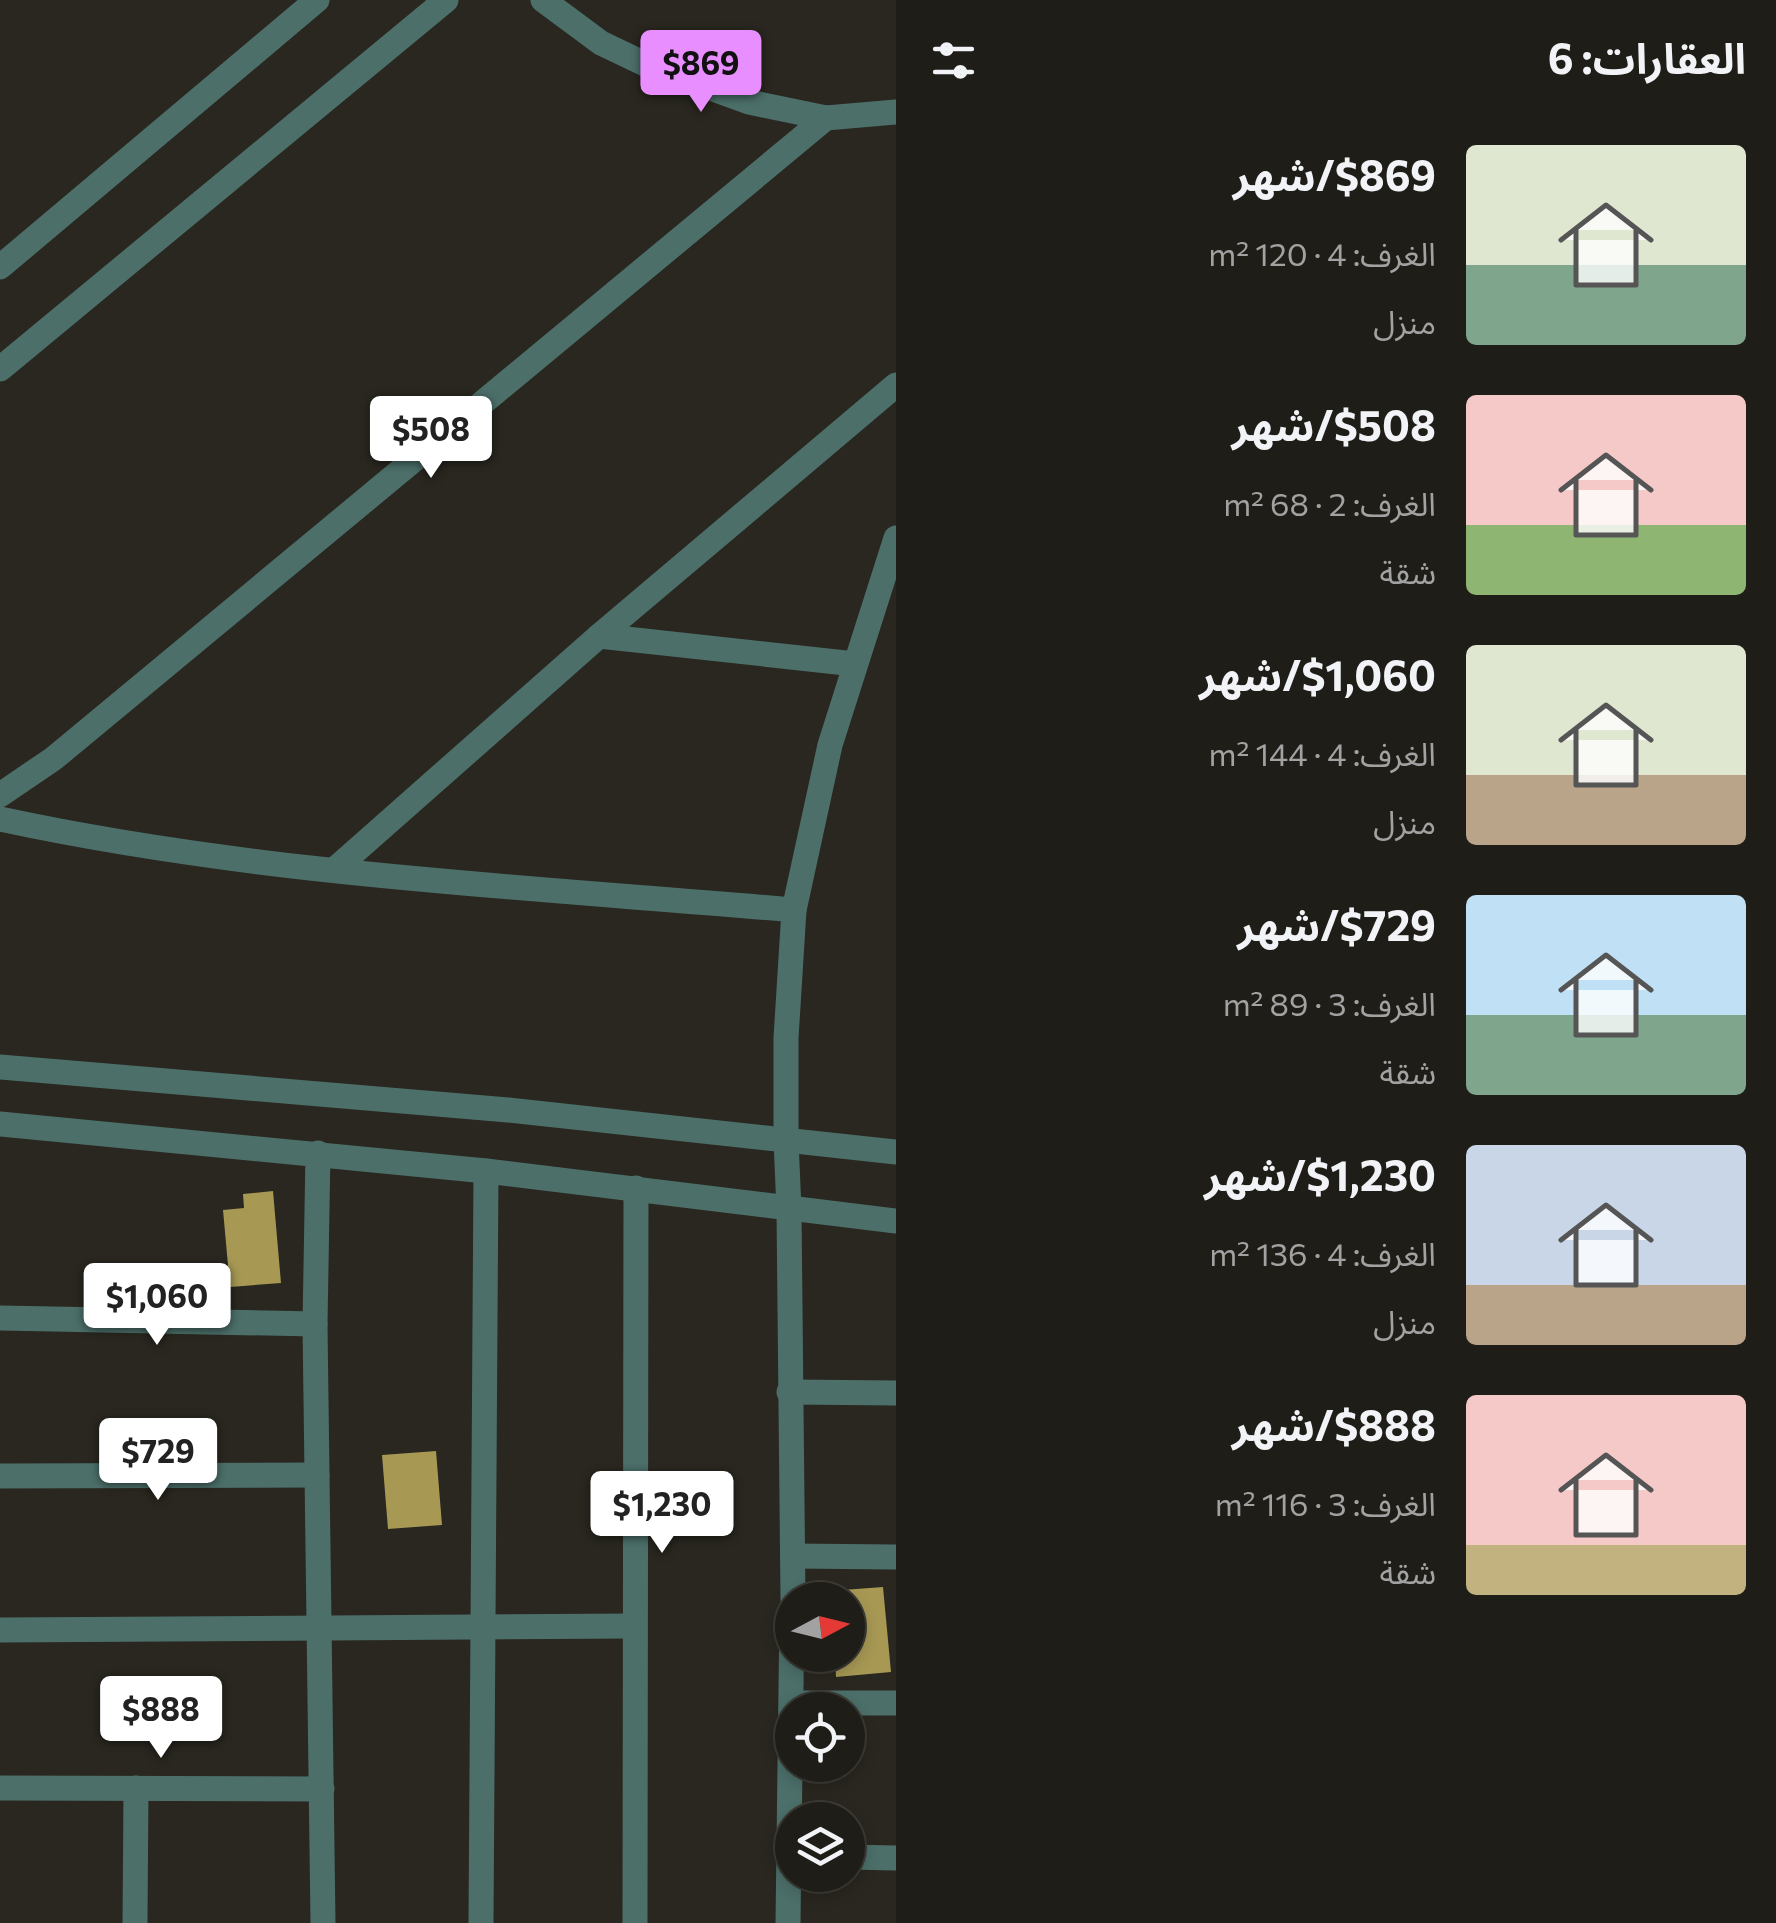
<!DOCTYPE html>
<html lang="ar">
<meta charset="utf-8">
<style>
body{margin:0;font-family:Commissioner,"Noto Sans Arabic",sans-serif;background:#2c2a24;color:#f1f3f6;direction:rtl;height:100vh;display:flex;flex-direction:column;font-size:38px;white-space:nowrap}
*{box-sizing:border-box;margin:0}
p{font-size:32px;color:#a1a2a1}
.icon{flex:none;width:55px;height:55px;fill:none;stroke:currentColor;stroke-width:2;stroke-linecap:round;stroke-linejoin:round}
.map{position:relative;flex:1;overflow:hidden;direction:ltr}
.details{display:flex;flex-direction:column;background:#1f1d17;width:880px}
.details>*{flex:none}
.needle{width:65px;rotate:83deg}
.buttons{position:absolute;left:775px;top:1582px;display:grid;gap:20px}
.buttons a{display:grid;place-items:center;width:90px;height:90px;border-radius:50%;background:#1f1d17;box-shadow:0 5px 15px #0003,0 0 0 2px #3c3b36;font-size:50px}
.price{position:absolute;translate:-50% -85px;padding:0 22px;border-radius:10px;background:#fff;color:#222;font-size:32px;line-height:65px;filter:drop-shadow(0 2px 5px #0008)}
.price::after{content:'';position:absolute;left:50%;top:60px;width:30px;height:22px;margin-left:-15px;background:inherit;clip-path:polygon(0 0,100% 0,50% 100%)}
.price.on{background:#e98efe;color:#111}
ul{padding:0;list-style:none}
li{display:flex;align-items:center;gap:30px;height:250px;padding:0 30px}
li span{display:grid;place-items:center;flex:none;width:280px;height:200px;border-radius:10px;color:#555}
li>.icon{margin-inline-start:auto}
span .icon{width:120px;height:120px;fill:#fffc;stroke-width:1}
li b{font-size:42px}
h2{display:flex;justify-content:space-between;align-items:center;height:120px;padding:0 30px;font-size:42px}
main{display:flex;flex:1;min-height:0}
.map>svg:first-child{display:block}
</style>
<main>
<section class="details">
<h2>العقارات: 6<svg class="icon" aria-label="filters" viewBox="0 0 24 24"><path d="M4 7h16M4 17h16"/><circle cx="9" cy="7" r="2"/><circle cx="15" cy="17" r="2"/></svg></h2>
<ul>
<li><span style="background:linear-gradient(#dfe7d0 60%,#7fa58c 0)"><svg class="icon" aria-label="home" viewBox="0 0 24 24"><path d="M3 11l9-7 9 7M6 9v11h12V9"/></svg></span><div><b>$869/شهر</b><p>الغرف: 4 · 120 m²</p><p>منزل</p></div></li>
<li><span style="background:linear-gradient(#f6c9c9 65%,#8fb573 0)"><svg class="icon" aria-label="home" viewBox="0 0 24 24"><path d="M3 11l9-7 9 7M6 9v11h12V9"/></svg></span><div><b>$508/شهر</b><p>الغرف: 2 · 68 m²</p><p>شقة</p></div></li>
<li><span style="background:linear-gradient(#dfe7d0 65%,#b9a48a 0)"><svg class="icon" aria-label="home" viewBox="0 0 24 24"><path d="M3 11l9-7 9 7M6 9v11h12V9"/></svg></span><div><b>$1,060/شهر</b><p>الغرف: 4 · 144 m²</p><p>منزل</p></div></li>
<li><span style="background:linear-gradient(#bfe0f5 60%,#7fa58c 0)"><svg class="icon" aria-label="home" viewBox="0 0 24 24"><path d="M3 11l9-7 9 7M6 9v11h12V9"/></svg></span><div><b>$729/شهر</b><p>الغرف: 3 · 89 m²</p><p>شقة</p></div></li>
<li><span style="background:linear-gradient(#c9d6e8 70%,#b9a48a 0)"><svg class="icon" aria-label="home" viewBox="0 0 24 24"><path d="M3 11l9-7 9 7M6 9v11h12V9"/></svg></span><div><b>$1,230/شهر</b><p>الغرف: 4 · 136 m²</p><p>منزل</p></div></li>
<li><span style="background:linear-gradient(#f6c9c9 75%,#c2b280 0)"><svg class="icon" aria-label="home" viewBox="0 0 24 24"><path d="M3 11l9-7 9 7M6 9v11h12V9"/></svg></span><div><b>$888/شهر</b><p>الغرف: 3 · 116 m²</p><p>شقة</p></div></li>
</ul>
</section>
<div class="map">
<svg width="896" height="1923" viewBox="0 0 896 1923">
<rect width="100%" height="100%" fill="#29271f"/>
<g fill="#a79854">
<polygon points="273,1191 281,1283 230,1287 223,1210 244,1208 243,1194"/>
<polygon points="436,1451 442,1525 388,1529 382,1455"/>
<polygon points="883,1587 891,1672 836,1677 835,1655 848,1655 848,1600 830,1600 829,1591"/>
</g>
<g fill="none" stroke-linecap="round" stroke-linejoin="round">
<g stroke="#4c6f6a" stroke-width="25">
<polyline points="543,0 601,43 647,65 749,102 826,118 896,112"/>
<polyline points="0,267 317,0"/>
<polyline points="0,369 446,0"/>
<polyline points="599,636 855,664"/>
<polyline points="0,795 53,759 826,118"/>
<path d="M 0,819 C 260,875 529,887 794,910"/>
<polyline points="334,870 599,636 896,385"/>
<polyline points="0,1067 508,1110 896,1152"/>
<polyline points="0,1124 486,1171 896,1221"/>
<polyline points="318,1153 315,1324 323,1923"/>
<polyline points="0,1318 315,1324"/>
<polyline points="789,1392 896,1393"/>
<polyline points="0,1476 317,1475"/>
<polyline points="793,1556 896,1557"/>
<polyline points="793,1600 789,1210 786,1140 786,1038 794,910 830,745 896,538"/>
<polyline points="0,1630 634,1626"/>
<polyline points="792,1703 896,1703"/>
<polyline points="0,1788 322,1789"/>
<polyline points="848,1857 896,1858"/>
<polyline points="135,1923 136,1788"/>
<polyline points="481,1923 486,1171"/>
<polyline points="635,1923 636,1188"/>
<polyline points="788,1923 792,1610"/>
</g>
</g>
</svg>
<div class="buttons">
<a><svg class="needle" viewBox="-14 -14 28 28"><path d="M0-13l5 13h-10z" fill="#e53935"/><path d="M0 13l5-13h-10z" fill="#a1a2a1"/></svg></a>
<a><svg class="icon" aria-label="locate" viewBox="0 0 24 24"><circle cx="12" cy="12" r="6"/><path d="M12 2v4M12 18v4M2 12h4M18 12h4"/></svg></a>
<a><svg class="icon" aria-label="layers" viewBox="0 0 24 24"><path d="M12 4l9 5-9 5-9-5zM3 14l9 5 9-5"/></svg></a>
</div>
<b class="price on" style="left:701px;top:115px">$869</b>
<b class="price" style="left:431px;top:481px">$508</b>
<b class="price" style="left:157px;top:1348px">$1,060</b>
<b class="price" style="left:158px;top:1503px">$729</b>
<b class="price" style="left:662px;top:1556px">$1,230</b>
<b class="price" style="left:161px;top:1761px">$888</b>
</div>
</main>
